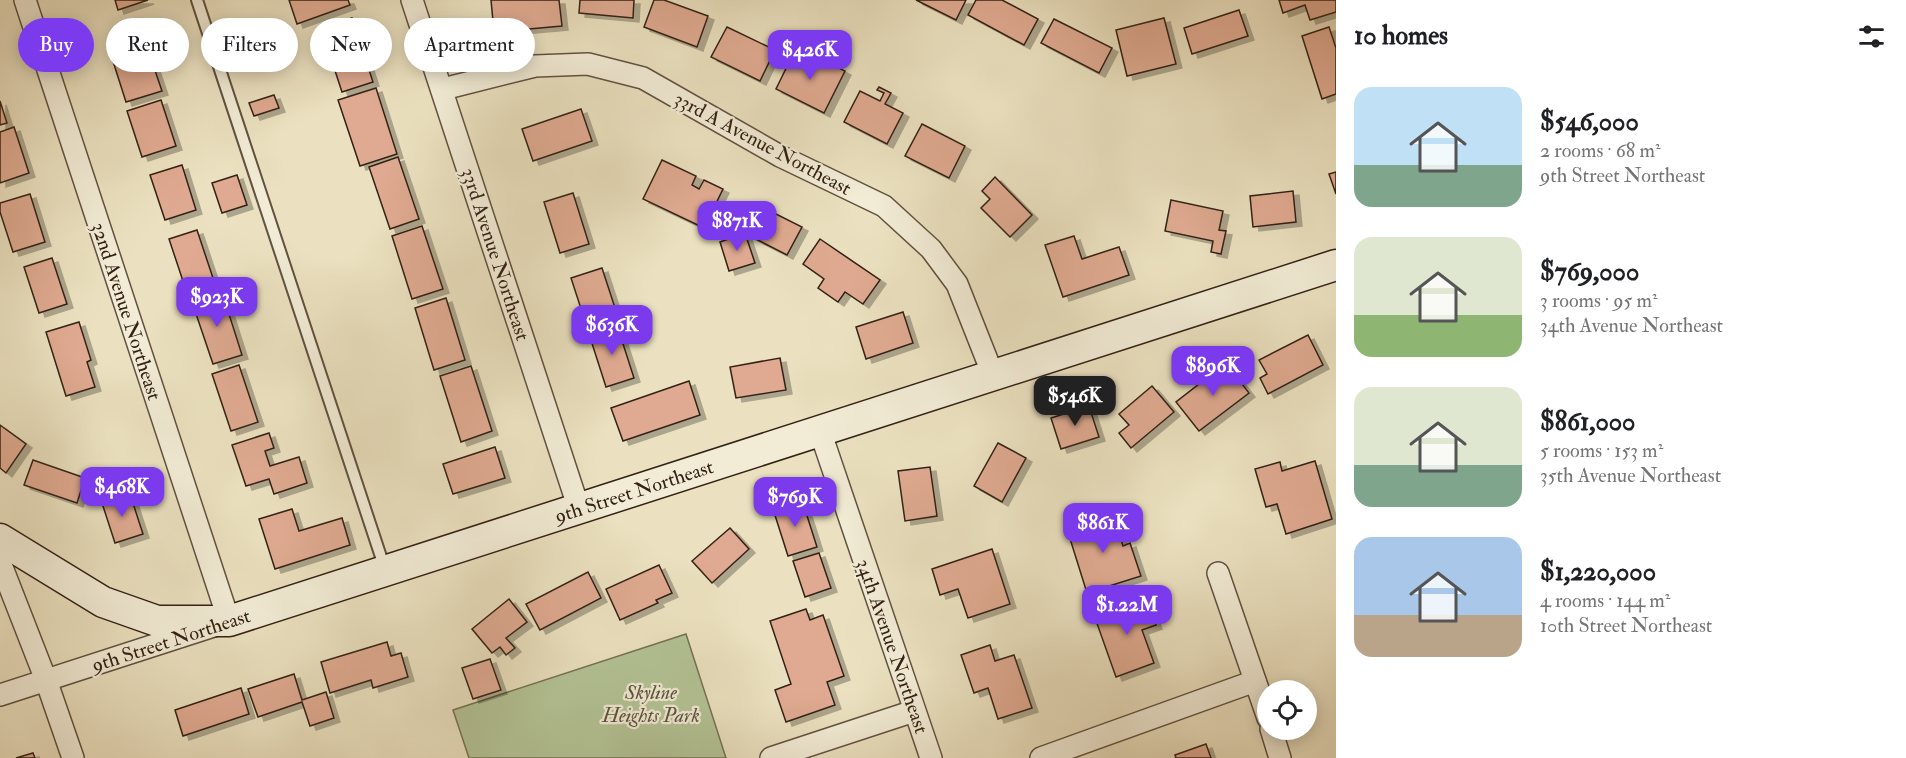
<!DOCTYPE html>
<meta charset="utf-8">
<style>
body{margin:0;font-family:"IM FELL Double Pica",serif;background:#f2f2f2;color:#202124;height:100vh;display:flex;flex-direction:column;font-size:22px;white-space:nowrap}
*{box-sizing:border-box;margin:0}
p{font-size:20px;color:#757577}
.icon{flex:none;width:33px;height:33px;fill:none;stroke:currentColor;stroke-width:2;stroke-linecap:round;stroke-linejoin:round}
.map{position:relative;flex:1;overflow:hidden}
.sheet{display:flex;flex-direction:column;background:#fff;width:570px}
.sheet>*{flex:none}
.banner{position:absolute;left:18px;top:18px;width:570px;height:54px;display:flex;gap:12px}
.controls{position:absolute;left:1257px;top:680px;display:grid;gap:12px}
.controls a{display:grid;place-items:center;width:60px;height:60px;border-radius:50%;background:#fff;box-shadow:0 3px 15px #0003;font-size:30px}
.price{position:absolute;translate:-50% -51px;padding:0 14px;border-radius:12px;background:#7c3aed;color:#fff;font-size:20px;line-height:39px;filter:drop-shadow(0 2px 3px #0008)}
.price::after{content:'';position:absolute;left:50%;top:36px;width:18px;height:14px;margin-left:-9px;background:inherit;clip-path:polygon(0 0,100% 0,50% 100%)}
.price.active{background:#222;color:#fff}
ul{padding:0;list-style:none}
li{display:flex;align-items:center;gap:18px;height:150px;padding:0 18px}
li span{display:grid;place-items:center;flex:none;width:168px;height:120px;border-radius:18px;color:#555}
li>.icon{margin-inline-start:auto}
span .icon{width:72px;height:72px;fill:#fffc;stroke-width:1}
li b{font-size:26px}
h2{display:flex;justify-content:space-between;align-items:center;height:72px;padding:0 18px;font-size:26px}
.chip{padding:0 21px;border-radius:27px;background:#fff;box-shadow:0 3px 15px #0003;font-size:21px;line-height:54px}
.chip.active{background:#7c3aed;color:#fff}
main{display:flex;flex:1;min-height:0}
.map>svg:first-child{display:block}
</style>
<main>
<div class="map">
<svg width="1336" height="758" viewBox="0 0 1336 758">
<defs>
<filter id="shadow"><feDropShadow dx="6" dy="4" stdDeviation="0" flood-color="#0004"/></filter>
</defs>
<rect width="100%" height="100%" fill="#ebe1c0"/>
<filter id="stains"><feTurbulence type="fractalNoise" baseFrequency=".00333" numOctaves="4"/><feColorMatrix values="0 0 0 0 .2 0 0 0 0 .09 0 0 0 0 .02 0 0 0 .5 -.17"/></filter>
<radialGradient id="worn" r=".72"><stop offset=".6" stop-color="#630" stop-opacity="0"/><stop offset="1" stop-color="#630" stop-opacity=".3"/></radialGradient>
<polygon fill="#b3c395" stroke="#737255" stroke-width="1.5" points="686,634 726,758 469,758 453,710"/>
<g fill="#dfaa91" stroke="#332115" stroke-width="1.5" filter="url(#shadow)">
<polygon points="115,0 148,0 118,10"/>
<polygon points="289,0 348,0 350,5 297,24"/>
<polygon points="491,0 559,0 562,26 494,32"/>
<polygon points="580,0 634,0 633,18 579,13"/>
<polygon points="654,0 664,0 708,16 697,47 644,27"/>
<polygon points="916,0 966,0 956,20"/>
<polygon points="976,0 1002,0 1038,19 1024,45 968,15"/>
<polygon points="1279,0 1336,0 1336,12 1310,20 1305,5 1283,13"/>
<polygon points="1239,10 1248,36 1192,54 1184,28"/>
<polygon points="352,18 373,82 342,92 321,28"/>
<polygon points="1164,18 1176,64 1127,76 1116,30"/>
<polygon points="1054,19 1112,48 1099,73 1041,43"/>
<polygon points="727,27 775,50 760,81 711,57"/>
<polygon points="1329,27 1336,48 1336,94 1322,99 1302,36"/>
<polygon points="146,44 162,91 126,102 111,55"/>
<polygon points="797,46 806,51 800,62 814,69 819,58 845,71 824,113 776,89"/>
<polygon points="879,87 891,93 885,104 903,113 887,144 844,122 860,91 880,101 884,93 877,90"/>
<polygon points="376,88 397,154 360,166 338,100"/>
<polygon points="274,95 279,108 254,116 249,103"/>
<polygon points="161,100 176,146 142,157 127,111"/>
<polygon points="0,101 7,123 0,125"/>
<polygon points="581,109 592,141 533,161 522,129"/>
<polygon points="922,124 965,146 949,178 905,156"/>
<polygon points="14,127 29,173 0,183 0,132"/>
<polygon points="398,157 419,219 390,229 369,167"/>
<polygon points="662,160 696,176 692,185 699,189 704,180 723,189 704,228 643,199"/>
<polygon points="182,165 196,210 165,220 150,175"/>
<polygon points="1336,172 1336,194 1329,174"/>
<polygon points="237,175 247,205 222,213 212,183"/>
<polygon points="995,177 1032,215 1010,237 981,208 990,199 982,191"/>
<polygon points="1293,191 1296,222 1253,227 1250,196"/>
<polygon points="573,193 589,244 560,253 544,202"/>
<polygon points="30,194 45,242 13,252 0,212 0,203"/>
<polygon points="1171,200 1223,211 1219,230 1226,231 1221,254 1211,252 1213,241 1165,231"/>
<polygon points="762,207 802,227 787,255 748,235"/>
<polygon points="422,226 443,289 412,299 392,236"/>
<polygon points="197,230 216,287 188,296 169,239"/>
<polygon points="745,233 755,263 729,271 720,242"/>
<polygon points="1074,236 1082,259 1119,247 1129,275 1063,297 1045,245"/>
<polygon points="820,239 880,280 863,304 845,292 838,302 818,288 824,279 803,264"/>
<polygon points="52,258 67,304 39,313 24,267"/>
<polygon points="602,268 617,314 586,324 571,278"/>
<polygon points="222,292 242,355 213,364 192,302"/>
<polygon points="446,298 465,360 434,370 415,308"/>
<polygon points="903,312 913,343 866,359 856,327"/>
<polygon points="79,322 91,360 87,362 95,387 66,396 46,332"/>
<polygon points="617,325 634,378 606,387 589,334"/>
<polygon points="1308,335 1323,365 1268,394 1260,378 1267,374 1259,360"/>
<polygon points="780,358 786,390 736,398 730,367"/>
<polygon points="1226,363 1249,393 1199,431 1176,402"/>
<polygon points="239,365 258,422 231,431 212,374"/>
<polygon points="471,366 492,431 461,442 440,376"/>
<polygon points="689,381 700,415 623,441 611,408"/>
<polygon points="1152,386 1174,412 1131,448 1119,433 1129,425 1119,414"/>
<polygon points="1089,406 1099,437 1061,449 1051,418"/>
<polygon points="0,425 26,444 6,473 0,468"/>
<polygon points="269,433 274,448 265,451 270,466 299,457 307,483 274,494 269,479 246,486 232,445"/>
<polygon points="998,443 1026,458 1002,502 974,486"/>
<polygon points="495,447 505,478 453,494 443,464"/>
<polygon points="33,460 85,478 77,503 24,485"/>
<polygon points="1315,461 1332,519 1286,534 1277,504 1266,507 1255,469 1280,462 1282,471"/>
<polygon points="930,467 937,516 905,521 898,471"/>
<polygon points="130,494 143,534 115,543 102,503"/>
<polygon points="802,500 817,547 788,556 773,509"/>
<polygon points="292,509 299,531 342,518 350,545 275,569 259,519"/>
<polygon points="1113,515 1123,546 1130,543 1141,576 1087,593 1067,529"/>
<polygon points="730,528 749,549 712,583 692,561"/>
<polygon points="992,549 1010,604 968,618 958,589 940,595 932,569"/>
<polygon points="819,553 831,588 805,597 793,561"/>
<polygon points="659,565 672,593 656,600 658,603 620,620 606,589"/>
<polygon points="588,572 601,598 540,630 526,604"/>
<polygon points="1146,597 1156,625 1142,630 1154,663 1116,677 1094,615"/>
<polygon points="509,599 527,622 506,638 515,648 506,655 500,647 492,653 472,629"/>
<polygon points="806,609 810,620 823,615 844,676 827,682 835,705 786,722 775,690 791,684 770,621"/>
<polygon points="387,642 391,656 401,653 408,677 373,688 371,680 330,693 321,662"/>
<polygon points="990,645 995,661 1014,655 1032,708 998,719 988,688 974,693 961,655"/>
<polygon points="490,659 501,690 473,699 462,668"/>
<polygon points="294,674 302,700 326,692 334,718 310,726 302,702 258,717 248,689"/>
<polygon points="241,688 249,714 183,736 175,710"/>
<polygon points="1206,744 1211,758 1176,758 1175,755"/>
<polygon points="33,753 35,758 16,758"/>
</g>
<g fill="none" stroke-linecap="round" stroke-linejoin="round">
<defs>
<polyline id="lane" points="197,0 385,569"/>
<g id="street">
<polyline points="412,0 579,509"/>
<polyline points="443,89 535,66 588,64 643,78 780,156 884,206 931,249 957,284 993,375"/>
<polyline points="820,431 931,758"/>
<polyline points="0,562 46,680 73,758"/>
<polyline points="1218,573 1268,718"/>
<polyline points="0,695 229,621 25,0"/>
<polyline points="1271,729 1280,758"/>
<polyline points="771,758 914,711"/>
<polyline points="1041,758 1255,681"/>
</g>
<polyline id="secondary" points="0,539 103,602 157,621 229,621 1336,265"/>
</defs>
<use href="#lane" stroke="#615140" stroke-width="14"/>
<use href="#street" stroke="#615140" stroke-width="24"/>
<use href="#secondary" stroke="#332115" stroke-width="33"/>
<use href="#lane" stroke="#f2ecd6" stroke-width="10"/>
<use href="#street" stroke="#f2ecd6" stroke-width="21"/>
<use href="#secondary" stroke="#f2ecd6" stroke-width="30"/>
</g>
<g text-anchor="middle" stroke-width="4.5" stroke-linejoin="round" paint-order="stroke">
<g font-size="20" fill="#332115" stroke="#f2ecd6">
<text transform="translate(763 143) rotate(28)" y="7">33rd A Avenue Northeast</text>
<text transform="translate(496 254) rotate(72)" y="7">33rd Avenue Northeast</text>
<text transform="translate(127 311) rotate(72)" y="7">32nd Avenue Northeast</text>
<text transform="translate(634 491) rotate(-18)" y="7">9th Street Northeast</text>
<text transform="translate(171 640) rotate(-18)" y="7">9th Street Northeast</text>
<text transform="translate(893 646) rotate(71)" y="7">34th Avenue Northeast</text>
</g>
<g font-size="20" font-style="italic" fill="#59523b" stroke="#f2ecd6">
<text x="651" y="699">Skyline<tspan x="651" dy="23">Heights Park</tspan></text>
</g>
</g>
<rect width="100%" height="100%" filter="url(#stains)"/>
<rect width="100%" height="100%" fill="url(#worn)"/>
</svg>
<div class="controls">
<a><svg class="icon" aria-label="locate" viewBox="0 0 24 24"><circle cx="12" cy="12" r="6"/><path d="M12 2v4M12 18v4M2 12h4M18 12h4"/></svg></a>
</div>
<b class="price" style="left:810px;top:81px">$426K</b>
<b class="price" style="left:737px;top:252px">$871K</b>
<b class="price" style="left:217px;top:328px">$923K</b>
<b class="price" style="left:612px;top:356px">$636K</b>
<b class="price" style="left:1213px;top:397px">$896K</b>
<b class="price active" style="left:1075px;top:427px">$546K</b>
<b class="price" style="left:122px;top:518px">$468K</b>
<b class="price" style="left:795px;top:528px">$769K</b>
<b class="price" style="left:1103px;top:554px">$861K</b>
<b class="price" style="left:1127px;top:636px">$1.22M</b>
<div class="banner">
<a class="chip active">Buy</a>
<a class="chip">Rent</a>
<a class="chip">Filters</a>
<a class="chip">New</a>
<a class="chip">Apartment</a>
</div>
</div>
<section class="sheet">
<h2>10 homes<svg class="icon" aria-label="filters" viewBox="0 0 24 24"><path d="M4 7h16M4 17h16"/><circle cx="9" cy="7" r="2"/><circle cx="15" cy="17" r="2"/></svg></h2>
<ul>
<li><span style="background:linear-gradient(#bfe0f5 65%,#7fa58c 0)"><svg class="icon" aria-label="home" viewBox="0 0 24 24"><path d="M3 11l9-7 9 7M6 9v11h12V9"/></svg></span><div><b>$546,000</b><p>2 rooms · 68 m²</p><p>9th Street Northeast</p></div></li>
<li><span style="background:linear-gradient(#dfe7d0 65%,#8fb573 0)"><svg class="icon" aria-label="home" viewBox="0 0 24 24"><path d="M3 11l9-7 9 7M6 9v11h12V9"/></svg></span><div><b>$769,000</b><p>3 rooms · 95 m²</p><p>34th Avenue Northeast</p></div></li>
<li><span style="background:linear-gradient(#dfe7d0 65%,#7fa58c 0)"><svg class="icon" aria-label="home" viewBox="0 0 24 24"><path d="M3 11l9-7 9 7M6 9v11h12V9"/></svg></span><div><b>$861,000</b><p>5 rooms · 153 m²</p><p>35th Avenue Northeast</p></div></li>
<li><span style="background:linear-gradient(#a9c7e8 65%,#b9a48a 0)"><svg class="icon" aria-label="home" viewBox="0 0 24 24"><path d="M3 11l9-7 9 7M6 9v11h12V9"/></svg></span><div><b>$1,220,000</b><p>4 rooms · 144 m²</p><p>10th Street Northeast</p></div></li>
</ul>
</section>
</main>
